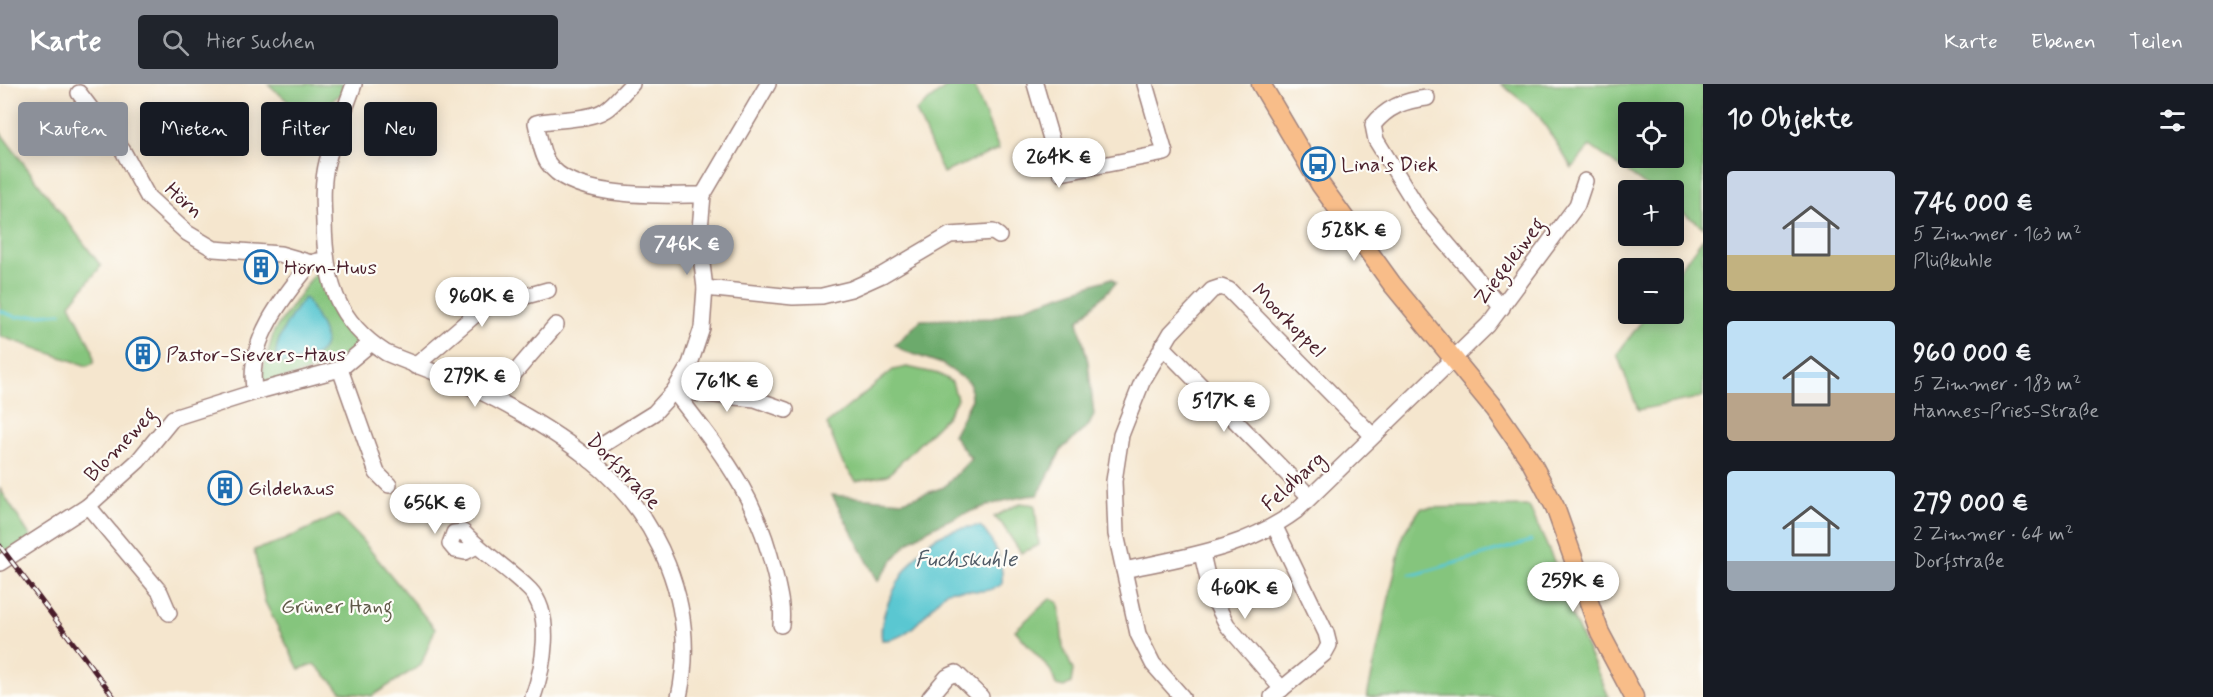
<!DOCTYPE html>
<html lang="de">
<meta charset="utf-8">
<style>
body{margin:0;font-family:Mynerve,sans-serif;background:#20242c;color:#f1f3f6;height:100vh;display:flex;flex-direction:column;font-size:22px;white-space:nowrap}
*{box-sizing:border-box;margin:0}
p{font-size:20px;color:#9ea1a6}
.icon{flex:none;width:33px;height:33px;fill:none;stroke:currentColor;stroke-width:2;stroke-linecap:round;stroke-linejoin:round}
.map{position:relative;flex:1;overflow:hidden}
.sheet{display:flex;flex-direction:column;background:#171b24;width:510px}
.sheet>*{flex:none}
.hud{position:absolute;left:18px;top:18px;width:570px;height:54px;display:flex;gap:12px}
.buttons{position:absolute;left:1618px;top:18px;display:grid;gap:12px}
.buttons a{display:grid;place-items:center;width:66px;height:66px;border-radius:6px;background:#171b24;box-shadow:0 3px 15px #0003;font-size:30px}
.price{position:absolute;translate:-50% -51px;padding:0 14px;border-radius:21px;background:#fff;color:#222;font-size:20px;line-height:39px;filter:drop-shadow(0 2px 3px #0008)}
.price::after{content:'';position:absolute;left:50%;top:36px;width:18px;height:14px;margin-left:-9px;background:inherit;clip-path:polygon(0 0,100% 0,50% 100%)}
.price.active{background:#8c9099;color:#fff}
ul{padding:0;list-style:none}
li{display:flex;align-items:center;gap:18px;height:150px;padding:0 24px}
li span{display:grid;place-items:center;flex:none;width:168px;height:120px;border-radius:6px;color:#555}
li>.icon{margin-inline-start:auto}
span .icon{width:72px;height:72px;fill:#fffc;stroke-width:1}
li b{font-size:26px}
h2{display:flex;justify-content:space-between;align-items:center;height:72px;padding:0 24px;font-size:26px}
.pill{padding:0 21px;border-radius:6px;background:#171b24;box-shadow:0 3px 15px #0003;font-size:21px;line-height:54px}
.pill.active{background:#8c9099;color:#fff}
header{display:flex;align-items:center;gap:36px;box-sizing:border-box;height:84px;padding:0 30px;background:#8c9099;color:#fff}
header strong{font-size:28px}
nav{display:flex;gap:33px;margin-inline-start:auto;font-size:21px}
.search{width:420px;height:54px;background:#20242c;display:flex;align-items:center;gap:15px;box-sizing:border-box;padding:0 21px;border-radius:6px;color:#9ea1a6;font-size:22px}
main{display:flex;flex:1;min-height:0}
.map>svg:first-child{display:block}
</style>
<header>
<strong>Karte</strong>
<div class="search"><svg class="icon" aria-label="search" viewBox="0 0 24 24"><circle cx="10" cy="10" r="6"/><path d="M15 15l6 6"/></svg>Hier suchen</div>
<nav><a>Karte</a><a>Ebenen</a><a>Teilen</a></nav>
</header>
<main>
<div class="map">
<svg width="1703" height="613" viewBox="0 0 1703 613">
<rect width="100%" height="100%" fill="#fdfcf7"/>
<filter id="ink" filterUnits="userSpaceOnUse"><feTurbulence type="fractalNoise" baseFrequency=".0167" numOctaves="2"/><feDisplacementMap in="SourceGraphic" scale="12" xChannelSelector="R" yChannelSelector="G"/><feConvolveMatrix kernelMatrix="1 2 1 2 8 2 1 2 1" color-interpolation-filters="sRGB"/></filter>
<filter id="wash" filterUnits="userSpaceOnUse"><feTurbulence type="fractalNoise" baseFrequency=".008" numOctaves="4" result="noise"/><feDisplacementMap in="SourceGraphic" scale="24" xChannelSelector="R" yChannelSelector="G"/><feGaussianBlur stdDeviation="1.35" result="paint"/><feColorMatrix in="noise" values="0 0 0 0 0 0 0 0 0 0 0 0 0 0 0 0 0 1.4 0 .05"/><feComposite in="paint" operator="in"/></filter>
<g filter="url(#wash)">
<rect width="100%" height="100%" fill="#f5e6ce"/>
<g fill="#85c57d" stroke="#687254" stroke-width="1.5" fill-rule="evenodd">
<polygon points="268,0 344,0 341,10 314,30 298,26"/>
<polygon points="950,0 973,0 999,65 943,89 916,27"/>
<path d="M 1501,0 L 1703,0 L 1703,143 L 1674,122 L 1674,106 L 1652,106 L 1590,62 L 1572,84 L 1537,29 ZM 1629,28 L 1674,28 L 1674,74 L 1629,74 Z"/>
<polygon points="0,48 101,182 70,220 93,267 94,279 87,282 0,252"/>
<polygon points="1703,154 1703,313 1638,326 1617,270 1647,230 1674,230 1674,193"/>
<polygon points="315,189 318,189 322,205 334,227 333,230 350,253 356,257 354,268 340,279 259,301 274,247"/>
<polygon points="907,283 939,290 952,298 957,315 947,332 888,391 856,397 842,378 827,340 893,286"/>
<polygon points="0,405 31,453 0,479"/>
<polygon points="1020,419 1035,421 1039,461 1021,469 1002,440 994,433"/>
<polygon points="1529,422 1561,493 1565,517 1609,613 1367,613 1403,450 1421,424"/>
<polygon points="338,431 361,455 435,545 421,581 372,612 342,608 315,580 299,585 265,518 254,466 282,457"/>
<polygon points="1051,514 1059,519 1063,563 1073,586 1071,599 1064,603 1056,601 1051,587 1015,546"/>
</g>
<path fill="#6caa6c" stroke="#5b644c" stroke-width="1.5" d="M 1112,194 L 1116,199 L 1078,237 L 1088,278 L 1094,331 L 1089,341 L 1062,365 L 1038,411 C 1004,413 932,438 907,460 C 896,470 887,485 878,497 L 832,411 L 903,417 L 944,403 L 971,375 L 953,351 L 971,317 L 970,299 L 942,280 L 904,267 L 895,261 L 921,236 L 993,234 Z"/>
<g fill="#5ac7d1" stroke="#52737e" stroke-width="1.5">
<path d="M 304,214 L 307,216 C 318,239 342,265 306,275 C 296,278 288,280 279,279 C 267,265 294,227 304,214 Z"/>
<path d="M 980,442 C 994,456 1004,480 1002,500 C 984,513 967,503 947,507 C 929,523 910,558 882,556 C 876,527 911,469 935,454 C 948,446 965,443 980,442 Z"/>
</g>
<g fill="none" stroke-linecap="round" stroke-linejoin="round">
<g stroke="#5ac7d1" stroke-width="3">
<polyline points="0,227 16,233 61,229"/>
<polyline points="1410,490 1417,490 1531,457"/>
</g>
</g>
</g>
<g filter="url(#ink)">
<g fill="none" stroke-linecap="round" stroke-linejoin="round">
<defs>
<g id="minor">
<path d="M 354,0 C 345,26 334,52 327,78 C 322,98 323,118 324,138 C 325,196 335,236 386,269 C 421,284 461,296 495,315 C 527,332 559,351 588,374 C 659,430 699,523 679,613"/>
<path d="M 632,0 C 623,8 615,20 605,26 C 591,36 555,35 536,39 C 539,51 541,69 548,79 C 573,116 663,111 703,111"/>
<polyline points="1035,0 1061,89 1165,69 1145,0"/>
<polyline points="79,9 123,67 148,113 187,149 214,165 280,170 311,179"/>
<path d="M 1427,14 C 1405,16 1387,23 1373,41 L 1376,56 L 1421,129 L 1502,224"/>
<polyline points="705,204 793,213 822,212 851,205 882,191 950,151 993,148 999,152"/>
<polyline points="1162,262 1310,413"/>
<polyline points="415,282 483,224 548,206"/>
<polyline points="340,285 377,389 389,401"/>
<path d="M 254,304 C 247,257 283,213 311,179 L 318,177"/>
<path d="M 674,307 C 722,370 757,411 775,491 C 779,509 783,523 781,541"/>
<polyline points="674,307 755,315 786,326"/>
<polyline points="493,314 556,241"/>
<polyline points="590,376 604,360 654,329 674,307 690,280 702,244 705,204 699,156 703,111 768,0"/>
<polyline points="88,422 160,508 169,529"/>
<path d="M 477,462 L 465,468 L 455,466 L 450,460 L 454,449 L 463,448 C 484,470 509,485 530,506 C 554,531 543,585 533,613"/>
<polyline points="1202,470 1211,509 1227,541 1282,605"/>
<polyline points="0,479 88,422 138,377 173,334 255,308 340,285 371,259"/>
<path d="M 1124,486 C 1184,473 1245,465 1296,427 L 1488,241 L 1577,121 L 1585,97"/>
<polyline points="930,613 947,593 956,589 981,613"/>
<polyline points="1182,613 1153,580 1138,550 1116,450 1114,397 1121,351 1142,298 1171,249 1212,206 1221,203 1229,206 1372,351"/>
<polyline points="1272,613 1324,570 1329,561 1326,549 1275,443"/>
</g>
<polyline id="major" points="1261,0 1320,100 1392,200 1494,324 1530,376 1555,423 1600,549 1634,613"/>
</defs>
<use href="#minor" stroke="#a0827c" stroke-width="18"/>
<use href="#major" stroke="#a0827c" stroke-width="21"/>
<use href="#minor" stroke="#fff" stroke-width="15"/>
<use href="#major" stroke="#f8bd89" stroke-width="18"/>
<defs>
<polyline id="rail" points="0,462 114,613"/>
</defs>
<use href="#rail" stroke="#4a1f2b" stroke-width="5"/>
<use href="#rail" stroke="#fdfcf7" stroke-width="3" stroke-dasharray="9" stroke-linecap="butt"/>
</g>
</g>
<defs>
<symbol id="bus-ring" viewBox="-11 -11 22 22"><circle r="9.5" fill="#fdfcf7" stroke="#1f6fb2" stroke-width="1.5"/><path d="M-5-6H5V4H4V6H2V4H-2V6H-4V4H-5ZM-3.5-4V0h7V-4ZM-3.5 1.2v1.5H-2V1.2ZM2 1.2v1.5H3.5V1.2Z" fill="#1f6fb2"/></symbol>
<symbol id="building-ring" viewBox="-11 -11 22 22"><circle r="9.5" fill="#fdfcf7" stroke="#1f6fb2" stroke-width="1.5"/><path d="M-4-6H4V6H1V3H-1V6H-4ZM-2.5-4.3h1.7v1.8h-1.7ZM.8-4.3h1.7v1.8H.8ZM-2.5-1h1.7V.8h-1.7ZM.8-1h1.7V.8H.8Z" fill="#1f6fb2"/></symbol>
</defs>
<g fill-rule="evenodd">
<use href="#bus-ring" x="1299" y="61" width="38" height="38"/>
<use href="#building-ring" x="242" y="164" width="38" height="38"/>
<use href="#building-ring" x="124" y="251" width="38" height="38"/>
<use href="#building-ring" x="206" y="385" width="38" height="38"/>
</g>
<g text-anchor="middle" stroke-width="4.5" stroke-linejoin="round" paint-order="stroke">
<g font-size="21" fill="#4a1f2b" stroke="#fdfcf7" text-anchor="start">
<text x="1341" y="87">Lina's Diek</text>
<text x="284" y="190">Hörn-Huus</text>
<text x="166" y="277">Pastor-Sievers-Haus</text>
<text x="248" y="411">Gildehaus</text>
</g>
<g font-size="21" fill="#4a1f2b" stroke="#fdfcf7">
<text transform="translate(184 116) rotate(42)" y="7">Hörn</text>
<text transform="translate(1509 177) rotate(-53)" y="7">Ziegeleiweg</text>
<text transform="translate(1289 236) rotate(45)" y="7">Moorkoppel</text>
<text transform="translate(120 360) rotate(-46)" y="7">Blomeweg</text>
<text transform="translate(624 387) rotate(46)" y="7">Dorfstraße</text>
<text transform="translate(1293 397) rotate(-42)" y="7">Feldbarg</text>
</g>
<g font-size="21" fill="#5f5948" stroke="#fdfcf7">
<text x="337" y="529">Grüner Hang</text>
</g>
<g font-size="22" font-style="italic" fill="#505a65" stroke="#fdfcf7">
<text x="966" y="482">Fuchskuhle</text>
</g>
</g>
</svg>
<div class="buttons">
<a><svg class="icon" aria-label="locate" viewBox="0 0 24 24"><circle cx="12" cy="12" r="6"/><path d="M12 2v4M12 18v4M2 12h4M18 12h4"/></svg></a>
<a>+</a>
<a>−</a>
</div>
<b class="price" style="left:1059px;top:105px">264K €</b>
<b class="price" style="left:1354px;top:178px">528K €</b>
<b class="price active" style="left:687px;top:192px">746K €</b>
<b class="price" style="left:482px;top:244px">960K €</b>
<b class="price" style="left:475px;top:324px">279K €</b>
<b class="price" style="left:727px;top:329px">761K €</b>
<b class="price" style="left:1224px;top:349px">517K €</b>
<b class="price" style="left:435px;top:451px">656K €</b>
<b class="price" style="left:1573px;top:529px">259K €</b>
<b class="price" style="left:1245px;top:536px">460K €</b>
<div class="hud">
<a class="pill active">Kaufen</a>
<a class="pill">Mieten</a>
<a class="pill">Filter</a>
<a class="pill">Neu</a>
</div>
</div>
<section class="sheet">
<h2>10 Objekte<svg class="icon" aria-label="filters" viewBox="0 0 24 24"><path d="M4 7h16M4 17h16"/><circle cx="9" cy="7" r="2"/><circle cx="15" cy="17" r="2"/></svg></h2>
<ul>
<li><span style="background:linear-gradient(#c9d6e8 70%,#c2b280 0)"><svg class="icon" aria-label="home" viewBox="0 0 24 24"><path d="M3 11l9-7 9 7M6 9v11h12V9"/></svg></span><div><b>746 000 €</b><p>5 Zimmer · 163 m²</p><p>Plüßkuhle</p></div></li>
<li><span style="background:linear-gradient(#bfe0f5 60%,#b9a48a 0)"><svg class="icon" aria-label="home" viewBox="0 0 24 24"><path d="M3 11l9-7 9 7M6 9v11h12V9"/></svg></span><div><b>960 000 €</b><p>5 Zimmer · 183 m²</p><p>Hannes-Pries-Straße</p></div></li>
<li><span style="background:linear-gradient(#bfe0f5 75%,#9aa5b1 0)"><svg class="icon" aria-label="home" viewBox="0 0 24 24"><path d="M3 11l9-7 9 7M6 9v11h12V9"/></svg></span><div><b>279 000 €</b><p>2 Zimmer · 64 m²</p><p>Dorfstraße</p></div></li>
</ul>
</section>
</main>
